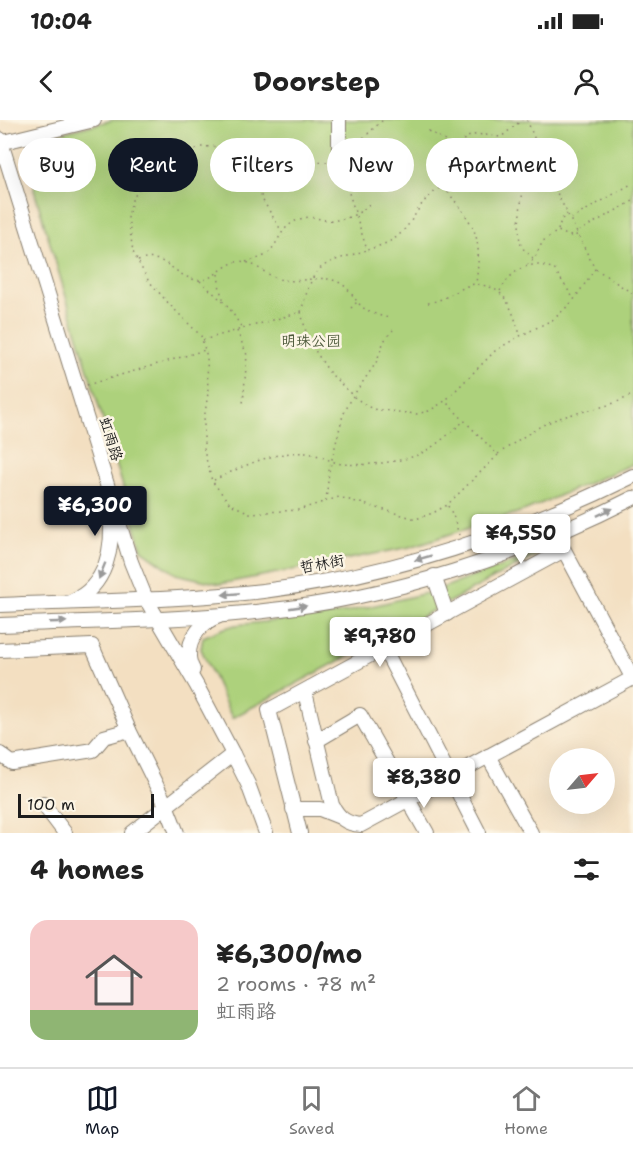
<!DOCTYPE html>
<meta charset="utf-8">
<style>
body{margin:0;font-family:"Shantell Sans","LXGW WenKai TC",sans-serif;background:#f6f6f6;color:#222;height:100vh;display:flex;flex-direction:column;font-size:22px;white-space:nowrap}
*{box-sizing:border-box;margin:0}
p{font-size:20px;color:#767676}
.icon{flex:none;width:33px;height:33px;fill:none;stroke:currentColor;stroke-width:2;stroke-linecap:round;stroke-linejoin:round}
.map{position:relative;height:713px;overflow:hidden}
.details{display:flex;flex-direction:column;background:#fff;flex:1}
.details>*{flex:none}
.banner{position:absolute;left:18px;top:18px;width:597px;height:54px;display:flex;gap:12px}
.needle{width:39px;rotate:62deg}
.controls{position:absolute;left:549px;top:628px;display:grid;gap:12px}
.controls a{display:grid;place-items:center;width:66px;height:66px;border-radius:50%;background:#fff;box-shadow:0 6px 24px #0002;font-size:30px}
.scale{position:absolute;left:18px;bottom:15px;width:136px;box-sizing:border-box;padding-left:6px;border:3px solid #1c1c1c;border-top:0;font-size:16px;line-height:21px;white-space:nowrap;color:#1c1c1c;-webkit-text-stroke:4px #fcf5e5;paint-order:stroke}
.price{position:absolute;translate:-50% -51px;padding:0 14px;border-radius:6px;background:#fff;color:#222;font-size:20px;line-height:39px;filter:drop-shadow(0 2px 3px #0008)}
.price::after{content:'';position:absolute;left:50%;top:36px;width:18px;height:14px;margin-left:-9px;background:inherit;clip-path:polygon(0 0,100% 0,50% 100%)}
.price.on{background:#111827;color:#fff}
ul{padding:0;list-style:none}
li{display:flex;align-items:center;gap:18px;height:150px;padding:0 30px}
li+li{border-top:2px solid #e0e0e0}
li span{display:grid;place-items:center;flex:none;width:168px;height:120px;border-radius:18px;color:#555}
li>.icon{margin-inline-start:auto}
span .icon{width:72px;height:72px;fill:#fffc;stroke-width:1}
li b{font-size:26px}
h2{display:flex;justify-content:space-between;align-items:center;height:72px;padding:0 30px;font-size:26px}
.pill{padding:0 21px;border-radius:27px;background:#fff;box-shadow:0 6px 24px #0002;font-size:21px;line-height:54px}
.pill.on{background:#111827;color:#fff}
.status{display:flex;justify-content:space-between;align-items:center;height:42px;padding:0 30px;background:#fff;direction:ltr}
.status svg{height:16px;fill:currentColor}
header{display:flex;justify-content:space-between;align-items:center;height:78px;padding:0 30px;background:#fff;font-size:27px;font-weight:700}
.menu{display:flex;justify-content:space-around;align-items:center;height:84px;border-top:2px solid #e0e0e0;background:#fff;font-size:16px;color:#767676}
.menu a{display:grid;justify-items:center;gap:3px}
.menu .on{color:#111827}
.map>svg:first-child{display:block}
</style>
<div class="status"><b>10:04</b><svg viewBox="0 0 49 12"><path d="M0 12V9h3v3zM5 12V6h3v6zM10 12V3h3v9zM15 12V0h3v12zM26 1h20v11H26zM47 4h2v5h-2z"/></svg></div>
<header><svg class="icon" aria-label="back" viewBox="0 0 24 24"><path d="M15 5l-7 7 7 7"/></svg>Doorstep<svg class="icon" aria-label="person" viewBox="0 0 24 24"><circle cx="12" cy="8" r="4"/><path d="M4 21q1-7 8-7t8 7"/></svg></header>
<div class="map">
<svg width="633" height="713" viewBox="0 0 633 713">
<rect width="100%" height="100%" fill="#fcf5e5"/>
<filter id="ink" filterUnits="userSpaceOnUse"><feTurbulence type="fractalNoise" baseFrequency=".0167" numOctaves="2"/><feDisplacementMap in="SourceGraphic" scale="12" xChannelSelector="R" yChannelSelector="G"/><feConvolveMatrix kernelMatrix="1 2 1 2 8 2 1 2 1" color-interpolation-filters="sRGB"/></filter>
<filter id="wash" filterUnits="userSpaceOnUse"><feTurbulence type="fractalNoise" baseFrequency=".008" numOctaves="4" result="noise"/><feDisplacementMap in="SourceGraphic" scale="24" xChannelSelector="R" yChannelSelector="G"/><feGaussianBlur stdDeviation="1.35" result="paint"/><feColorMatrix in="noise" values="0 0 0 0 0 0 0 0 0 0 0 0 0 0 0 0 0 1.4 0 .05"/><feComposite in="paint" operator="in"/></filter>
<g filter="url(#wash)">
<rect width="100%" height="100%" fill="#f3dfc1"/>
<g fill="#add17b" stroke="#64764c" stroke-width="1.5">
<polygon points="113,0 633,0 633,344 526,390 410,427 220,464 176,454 142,430 34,70 38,35 53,15"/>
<polygon points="546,430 232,598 201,529 203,517 222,509 235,505 334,495 431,472"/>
</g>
</g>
<g filter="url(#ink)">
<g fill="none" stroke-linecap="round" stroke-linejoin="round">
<defs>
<g id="minor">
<polyline points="339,0 339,41"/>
<polyline points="0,19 131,442 146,479 197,566 233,634 248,664 266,713"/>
<polyline points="0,23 94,0"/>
<polyline points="434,456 447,494"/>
<path d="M 72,481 C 107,466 114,427 110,393"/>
<path d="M 0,485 C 87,481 176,481 263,471 C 392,455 516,414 633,356"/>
<path d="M 0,505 C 88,501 177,501 264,491 C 392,478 519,436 633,378"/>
<polyline points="384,528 479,713"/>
<polyline points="0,530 92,526 129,610 166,685 177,713"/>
<path d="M 193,550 C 191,546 189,540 189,536 C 188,518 203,501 219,496"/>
<path d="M 305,572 L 332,685 C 339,698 346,704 361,705 L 633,558"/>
<polyline points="316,621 360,595 427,713"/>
<polyline points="0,634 12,643 93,630 104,617 129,610"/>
<polyline points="488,636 531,713"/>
<polyline points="43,684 65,713"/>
<polyline points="293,689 320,689 340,697"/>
<polyline points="132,713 233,634"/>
<polyline points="300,713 269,590 564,430 633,559"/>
</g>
</defs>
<use href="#minor" stroke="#887e6e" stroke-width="16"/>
<g stroke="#887e6e" stroke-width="1.5" stroke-dasharray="1.5 4.5" stroke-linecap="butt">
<polyline points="527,0 552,63"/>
<path d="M 428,11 C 451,23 456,28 465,52"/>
<path d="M 455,29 C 470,9 480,15 501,17 L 522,0"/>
<polyline points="350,30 383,0"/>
<polyline points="265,34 259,68 262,79 281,110"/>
<polyline points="327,42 296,40 229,26 200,27 155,51 141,66 132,80 128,97 133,132 148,160 170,185 201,216 207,237 208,273 204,300 204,331 212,361 230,384 250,393 298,390 339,377 416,399 433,393 447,385 498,335 445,281"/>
<path d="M 526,58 C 522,72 516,111 521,125 C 523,130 530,135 534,139"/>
<path d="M 444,67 C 474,106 483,111 476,163"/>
<polyline points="571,99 633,63"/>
<polyline points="558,110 561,100 567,94"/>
<polyline points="579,111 633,81"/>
<path d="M 138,141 C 165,131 172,155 196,160 C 215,163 226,137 246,142 C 258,146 267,155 279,159 C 298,165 319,153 338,162 C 348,166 353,177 360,185 C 367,192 380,196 389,198"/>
<path d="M 246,142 C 252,140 258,139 264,136 C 281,125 277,106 303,98 C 311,96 318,99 326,100 C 344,102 361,94 372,81"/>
<polyline points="527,145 534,139 543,121 558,111 569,116 578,115"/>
<polyline points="596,149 633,174"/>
<polyline points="218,154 220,170 224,181"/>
<polyline points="200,161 228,186 242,208"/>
<path d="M 500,171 C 513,148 530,139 554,149 L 574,179"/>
<path d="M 428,183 C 442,181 454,172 467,166 C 474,163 479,164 486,166 C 508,171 513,194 520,214"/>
<polyline points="351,188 357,182"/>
<path d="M 301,192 L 306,212 L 316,232 L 329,252 L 354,277 L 372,289 L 416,294 L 429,291 L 445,281 L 495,231 L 516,218 L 554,199 L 573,181 L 595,149 L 553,65 C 532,59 507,47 486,48 C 466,48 434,69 422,84 C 415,94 409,106 400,114 C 391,123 378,126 367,130 L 342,51"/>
<polyline points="237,211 247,235 243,284"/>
<path d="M 203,220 L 301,192 C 315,141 318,146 367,130"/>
<polyline points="87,265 205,230"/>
<path d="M 498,334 C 516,322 534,308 554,300 C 580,290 609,289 633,274"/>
<path d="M 214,360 C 241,347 276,330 306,333 C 319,334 330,342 342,344 C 365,346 393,343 415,336 C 433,329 450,313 464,301"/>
<polyline points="326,381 329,351 343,295 353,276 376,243 384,221 393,210"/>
<polyline points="448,386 453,395 459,415"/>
</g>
<use href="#minor" stroke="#fff" stroke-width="14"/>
</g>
<defs><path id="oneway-solid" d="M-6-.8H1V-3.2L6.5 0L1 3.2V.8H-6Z" transform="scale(1.5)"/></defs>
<g fill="#999">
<use href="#oneway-solid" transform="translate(605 392) rotate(-25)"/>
<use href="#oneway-solid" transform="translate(423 438) rotate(164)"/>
<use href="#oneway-solid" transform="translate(102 451) rotate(112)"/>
<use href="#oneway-solid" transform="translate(231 474) rotate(175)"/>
<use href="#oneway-solid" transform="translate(298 487) rotate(-8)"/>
<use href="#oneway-solid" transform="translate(58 502) rotate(-2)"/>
</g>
</g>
<g text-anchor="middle" stroke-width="5" stroke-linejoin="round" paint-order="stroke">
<g font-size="15" fill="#4f5b3d" stroke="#fcf5e5">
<text x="311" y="226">明珠公园</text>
</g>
<g font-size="15" fill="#1c1c1c" stroke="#fcf5e5">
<text transform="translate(111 319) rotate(73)" y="5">虹雨路</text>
<text transform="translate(322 444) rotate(-10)" y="5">哲林街</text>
</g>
</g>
</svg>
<div class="controls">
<a><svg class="needle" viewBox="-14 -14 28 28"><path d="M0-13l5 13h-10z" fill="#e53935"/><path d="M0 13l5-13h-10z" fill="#767676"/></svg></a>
</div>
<div class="scale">100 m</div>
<b class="price on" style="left:95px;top:417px">¥6,300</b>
<b class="price" style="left:521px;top:445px">¥4,550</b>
<b class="price" style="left:380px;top:548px">¥9,780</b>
<b class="price" style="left:424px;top:689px">¥8,380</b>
<div class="banner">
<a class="pill">Buy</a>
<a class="pill on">Rent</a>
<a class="pill">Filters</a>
<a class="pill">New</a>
<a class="pill">Apartment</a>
</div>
</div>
<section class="details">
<h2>4 homes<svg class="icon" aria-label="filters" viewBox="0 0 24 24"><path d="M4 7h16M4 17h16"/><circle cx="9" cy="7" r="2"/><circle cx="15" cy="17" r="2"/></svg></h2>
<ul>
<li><span style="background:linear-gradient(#f6c9c9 75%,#8fb573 0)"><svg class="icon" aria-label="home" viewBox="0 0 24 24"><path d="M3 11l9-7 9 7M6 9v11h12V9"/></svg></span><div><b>¥6,300/mo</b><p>2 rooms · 78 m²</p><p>虹雨路</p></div></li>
</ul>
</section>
<nav class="menu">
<a class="on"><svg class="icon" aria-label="map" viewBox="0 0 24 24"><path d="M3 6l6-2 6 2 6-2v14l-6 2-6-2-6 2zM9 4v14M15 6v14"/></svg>Map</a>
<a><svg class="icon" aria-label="saved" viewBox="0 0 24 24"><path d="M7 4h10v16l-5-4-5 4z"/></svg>Saved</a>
<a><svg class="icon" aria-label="home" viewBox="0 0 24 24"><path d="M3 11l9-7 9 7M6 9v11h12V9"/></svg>Home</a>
</nav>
